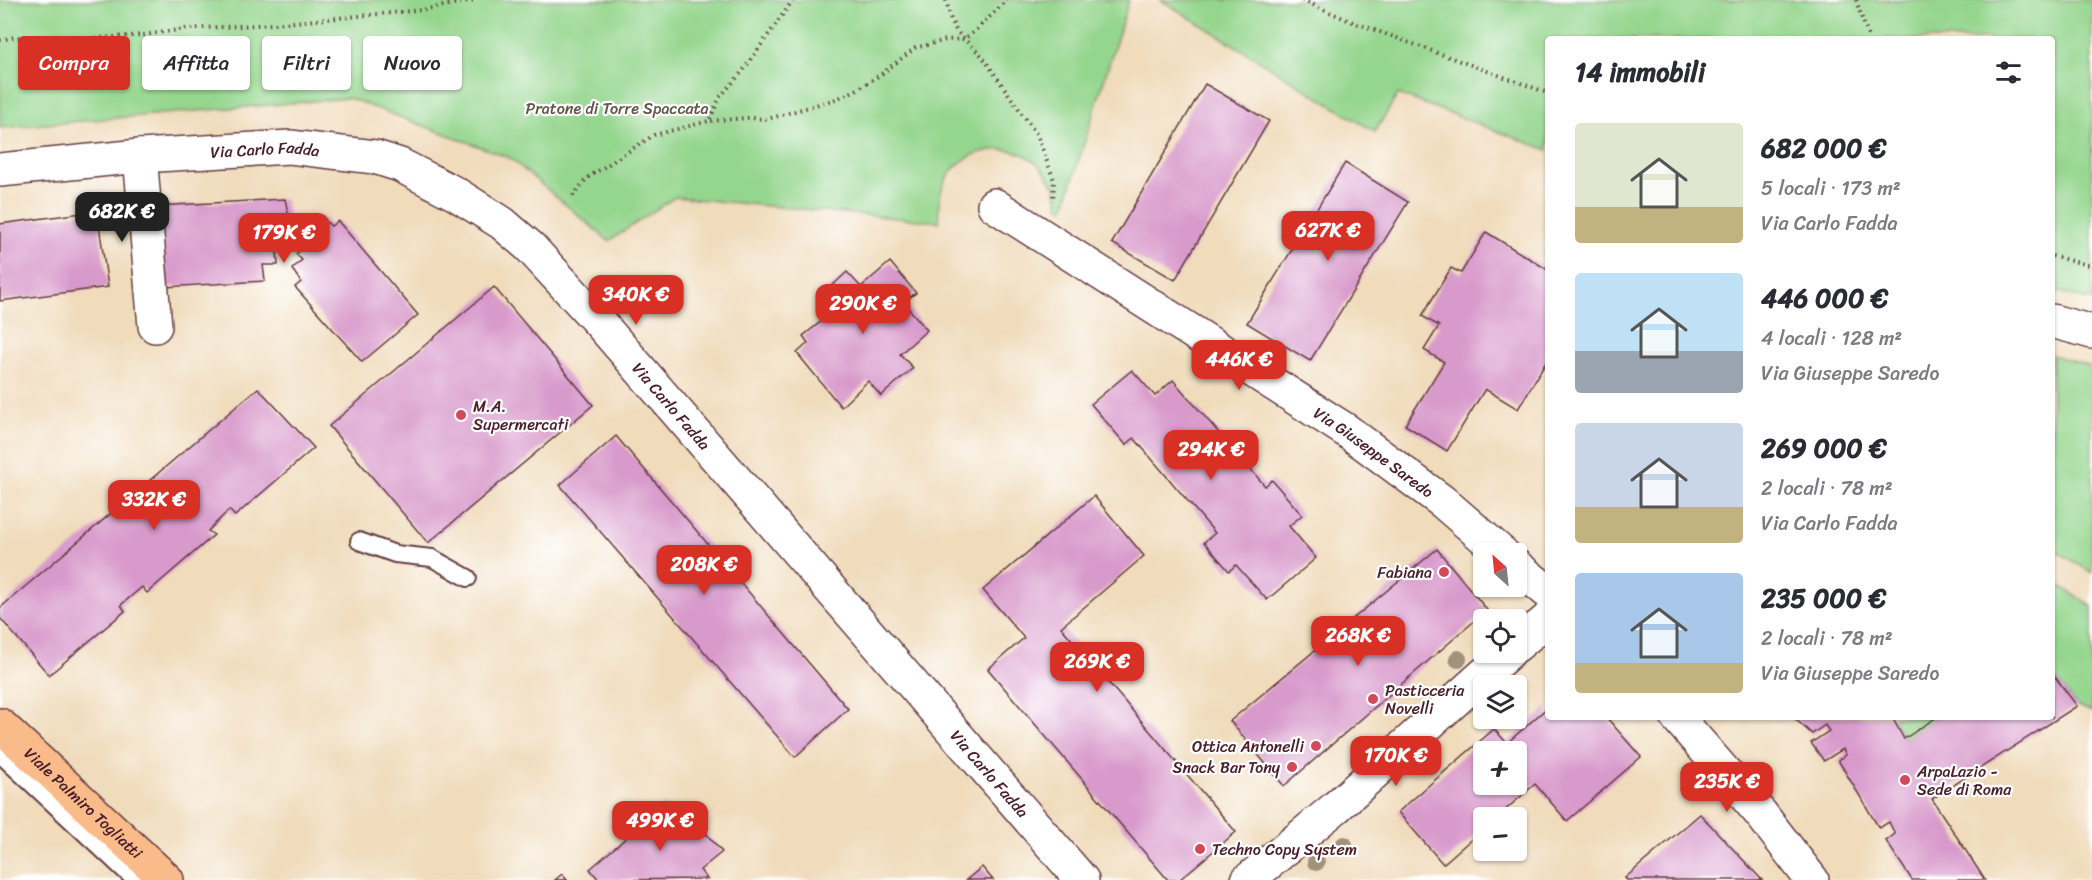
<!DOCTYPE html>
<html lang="it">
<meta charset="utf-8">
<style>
body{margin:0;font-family:Sriracha,sans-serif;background:#f2f2f3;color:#2b2b33;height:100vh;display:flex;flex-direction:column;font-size:22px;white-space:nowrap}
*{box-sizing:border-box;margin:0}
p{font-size:20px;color:#7c7c81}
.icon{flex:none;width:33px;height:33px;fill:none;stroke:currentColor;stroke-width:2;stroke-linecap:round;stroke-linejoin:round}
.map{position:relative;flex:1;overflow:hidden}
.sheet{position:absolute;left:1545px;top:36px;width:510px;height:684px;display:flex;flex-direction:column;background:#fff;border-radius:6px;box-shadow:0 2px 4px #0004}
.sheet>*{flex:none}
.top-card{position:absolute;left:18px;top:36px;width:570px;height:54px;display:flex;gap:12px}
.needle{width:39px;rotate:333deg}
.fabs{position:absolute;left:1473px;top:543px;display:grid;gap:12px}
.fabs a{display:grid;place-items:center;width:54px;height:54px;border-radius:6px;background:#fff;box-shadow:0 2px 4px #0004;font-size:30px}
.price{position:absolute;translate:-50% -51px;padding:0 14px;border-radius:12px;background:#d93025;color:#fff;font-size:20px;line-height:39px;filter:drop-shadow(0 2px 3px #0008)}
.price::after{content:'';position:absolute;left:50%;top:36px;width:18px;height:14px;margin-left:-9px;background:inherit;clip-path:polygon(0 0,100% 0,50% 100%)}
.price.selected{background:#222;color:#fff}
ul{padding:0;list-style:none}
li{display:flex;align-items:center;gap:18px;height:150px;padding:0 30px}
li span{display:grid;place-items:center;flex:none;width:168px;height:120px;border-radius:6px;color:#555}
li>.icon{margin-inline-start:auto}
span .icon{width:72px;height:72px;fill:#fffc;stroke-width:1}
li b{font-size:26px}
h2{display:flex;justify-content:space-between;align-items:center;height:72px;padding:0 30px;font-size:26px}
.chip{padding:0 21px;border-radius:6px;background:#fff;box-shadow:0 2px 4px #0004;font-size:21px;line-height:54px}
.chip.selected{background:#d93025;color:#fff}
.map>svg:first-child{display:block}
</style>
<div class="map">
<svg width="2092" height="880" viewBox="0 0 2092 880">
<rect width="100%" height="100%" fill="#fff"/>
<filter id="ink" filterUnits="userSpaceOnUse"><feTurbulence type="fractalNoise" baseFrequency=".0167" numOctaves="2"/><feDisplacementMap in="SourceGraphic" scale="12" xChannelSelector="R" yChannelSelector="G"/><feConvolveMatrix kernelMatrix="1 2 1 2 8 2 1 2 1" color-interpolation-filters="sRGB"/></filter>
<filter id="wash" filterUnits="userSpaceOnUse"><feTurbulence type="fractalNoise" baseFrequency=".008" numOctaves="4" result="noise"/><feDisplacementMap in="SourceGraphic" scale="24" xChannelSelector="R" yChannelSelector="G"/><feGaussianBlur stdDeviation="1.35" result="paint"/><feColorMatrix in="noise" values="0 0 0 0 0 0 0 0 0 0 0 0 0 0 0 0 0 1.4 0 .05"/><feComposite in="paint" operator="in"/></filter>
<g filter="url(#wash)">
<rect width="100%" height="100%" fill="#f0dbbb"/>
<g fill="#95d68e" stroke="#707a5c" stroke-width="1.5">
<path d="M 0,0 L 1129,0 L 1064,208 L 1059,206 C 1057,199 1057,190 1053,184 C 1047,174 1039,163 1028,157 C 999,140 955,153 943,186 C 938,198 938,209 939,222 L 675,197 L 609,241 L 510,158 L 349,98 L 0,128 Z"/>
<polygon points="1161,0 2092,0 2092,301 2052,290 2052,39 1548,39 1548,150 1398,94 1375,132"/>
<polygon points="2052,355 2092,367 2092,573 2052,548"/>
<polygon points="2052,581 2092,606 2092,712 2077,706 2052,673"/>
<polygon points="1895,717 1937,717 1904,739 1893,720"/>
</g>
<g id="blocks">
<g fill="#d899cb" fill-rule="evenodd">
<polygon points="1205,84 1269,121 1175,280 1112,243"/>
<polygon points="1345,163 1408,202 1310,361 1247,323"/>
<polygon points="285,199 292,231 301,236 308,231 319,215 331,226 338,221 418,315 362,362 295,287 301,282 292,269 302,260 296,254 301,250 296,244 287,245 286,250 277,252 278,265 263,265 265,281 165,287 156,206"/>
<polygon points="97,211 108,287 0,301 0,224"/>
<polygon points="1486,232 1548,270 1548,359 1518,409 1485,389 1447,451 1405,425 1444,362 1424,350 1439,326 1422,316 1451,268 1461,273"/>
<polygon points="890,262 916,293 903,302 927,330 900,354 913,368 881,396 868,381 841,407 797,353 808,343 803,336 833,312 820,297 847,272 861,287"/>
<polygon points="494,287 593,405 428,543 329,426"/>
<polygon points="1132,370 1155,396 1173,380 1265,486 1272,480 1302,515 1289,526 1316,558 1267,600 1236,565 1229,571 1204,542 1215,533 1134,438 1126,445 1091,404"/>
<polygon points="258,388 314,448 235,516 229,510 208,531 214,535 147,593 142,587 121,605 125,611 49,675 0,618 0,608"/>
<polygon points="616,436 848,709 795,757 560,485"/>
<polygon points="1094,496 1144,556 1061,627 1236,832 1179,880 1168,880 988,669 1024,638 983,590"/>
<polygon points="1437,549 1487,610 1284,786 1230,721"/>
<polygon points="2052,673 2077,706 1932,799 1985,880 1912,880 1886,841 1895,834 1889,822 1879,828 1838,760 1846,755 1843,749 1824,761 1811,743 1829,731 1825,725 1812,734 1793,717 1895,717 1893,719 1904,739 1937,717 2052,717"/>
<path d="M 1548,707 L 1548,717 L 1606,717 L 1641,757 L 1567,821 L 1535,784 L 1496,818 L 1484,818 L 1484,828 L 1443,864 L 1398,812 L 1494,729 L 1507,743 ZM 1484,752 L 1516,752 L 1516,784 L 1484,784 Z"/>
<polygon points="664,805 679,823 690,815 722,852 700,870 707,879 599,880 590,869"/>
<polygon points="1700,814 1762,880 1627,880 1625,878"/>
<polygon points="982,867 993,880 966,880"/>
<polygon points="562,874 567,880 555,880"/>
</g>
</g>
</g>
<g filter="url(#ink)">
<use href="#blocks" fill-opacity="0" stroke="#633b41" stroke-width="1.5"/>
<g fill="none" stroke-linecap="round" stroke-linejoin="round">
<defs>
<g id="service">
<polyline points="359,541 395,554 432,558 468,578"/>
<polyline points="0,754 135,880"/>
</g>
<g id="minor">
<polyline points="140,156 155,326"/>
<path id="s1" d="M 0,170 L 140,156 L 290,147 L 375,157 L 400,165 L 456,194 L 502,223 L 530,247 L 599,322 L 1082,880"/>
<path id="s2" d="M 994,205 L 1347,431 L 1443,502 L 1503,554"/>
<polyline points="1516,566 1548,592"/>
<polyline points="1677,717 1761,814 1812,880"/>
</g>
<g id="tertiary">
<polyline points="2052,321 2092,332"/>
<polyline points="1516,646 1548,619"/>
<polyline points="1248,880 1335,808 1509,652"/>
</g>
<g id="primary">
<path id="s3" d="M 0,725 L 167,880"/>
</g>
</defs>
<use href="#service" stroke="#633b41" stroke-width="20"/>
<use href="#minor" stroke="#633b41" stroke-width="36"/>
<use href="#tertiary" stroke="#633b41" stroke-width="36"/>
<use href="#primary" stroke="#633b41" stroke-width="36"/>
<g stroke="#633b41" stroke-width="4" stroke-dasharray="1.5 4.5" stroke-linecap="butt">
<polyline points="793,0 742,72 720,97 709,121 747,118 768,119 836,99 856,90 880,75 915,48 946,40 964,39 975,31 1007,0"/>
<polyline points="946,0 951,20 957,32 982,56 1037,135 1054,180 1053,201"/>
<polyline points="1302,0 1350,21 1548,93"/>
<polyline points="1856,0 1869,39"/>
<polyline points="0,40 16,37 57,41 144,35 185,29 274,24 422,10 475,0"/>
<polyline points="573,196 587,178 654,135 709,121"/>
<polyline points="2052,256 2092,266"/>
</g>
<use href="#service" stroke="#fff" stroke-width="16"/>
<use href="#minor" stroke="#fff" stroke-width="33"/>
<use href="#tertiary" stroke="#fff" stroke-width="33"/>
<use href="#primary" stroke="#fabb8b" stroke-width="33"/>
</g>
<g fill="#a1927c">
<circle cx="1458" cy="659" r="9"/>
<circle cx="1344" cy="845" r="9"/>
<circle cx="1316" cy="862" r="9"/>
</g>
</g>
<g fill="#d1495b" stroke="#fff" stroke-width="2">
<circle cx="461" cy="415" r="6"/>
<circle cx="1444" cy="572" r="6"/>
<circle cx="1373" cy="699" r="6"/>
<circle cx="1316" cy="746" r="6"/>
<circle cx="1292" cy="767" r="6"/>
<circle cx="1905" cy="780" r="6"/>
<circle cx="1200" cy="849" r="6"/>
</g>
<g text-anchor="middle" stroke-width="4.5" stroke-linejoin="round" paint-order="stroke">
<g font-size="16" fill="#605649" stroke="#fff">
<text x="617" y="114">Pratone di Torre Spaccata</text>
</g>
<g font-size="16" fill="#4a1f2b" stroke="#fff">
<text dy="6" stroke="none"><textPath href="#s1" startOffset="266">Via Carlo Fadda</textPath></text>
<text dy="6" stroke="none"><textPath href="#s1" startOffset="770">Via Carlo Fadda</textPath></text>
<text dy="6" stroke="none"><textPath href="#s2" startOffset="453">Via Giuseppe Saredo</textPath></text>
<text dy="6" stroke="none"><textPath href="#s1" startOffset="1256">Via Carlo Fadda</textPath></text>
<text dy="6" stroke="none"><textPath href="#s3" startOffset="114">Viale Palmiro Togliatti</textPath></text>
</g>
<g font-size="16" fill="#4a1f2b" stroke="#fff" text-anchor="start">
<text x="473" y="412">M.A.<tspan x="473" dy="18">Supermercati</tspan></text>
<text x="1432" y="578" text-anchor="end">Fabiana</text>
<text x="1385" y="696">Pasticceria<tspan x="1385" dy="18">Novelli</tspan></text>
<text x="1304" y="752" text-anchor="end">Ottica Antonelli</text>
<text x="1280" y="773" text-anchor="end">Snack Bar Tony</text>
<text x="1917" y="777">ArpaLazio -<tspan x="1917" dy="18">Sede di Roma</tspan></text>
<text x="1212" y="855">Techno Copy System</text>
</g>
</g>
</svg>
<div class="fabs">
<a><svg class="needle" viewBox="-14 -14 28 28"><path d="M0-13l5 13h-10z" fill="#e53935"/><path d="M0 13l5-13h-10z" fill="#7c7c81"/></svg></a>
<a><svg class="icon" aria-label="locate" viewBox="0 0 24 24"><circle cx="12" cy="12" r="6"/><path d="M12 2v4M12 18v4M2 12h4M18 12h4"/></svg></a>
<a><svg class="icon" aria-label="layers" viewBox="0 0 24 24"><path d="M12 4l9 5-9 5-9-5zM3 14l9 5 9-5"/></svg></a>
<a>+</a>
<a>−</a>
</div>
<b class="price selected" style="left:122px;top:243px">682K €</b>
<b class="price" style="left:1328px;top:262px">627K €</b>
<b class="price" style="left:284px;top:264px">179K €</b>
<b class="price" style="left:636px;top:326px">340K €</b>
<b class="price" style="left:863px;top:335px">290K €</b>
<b class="price" style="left:1239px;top:391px">446K €</b>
<b class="price" style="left:1211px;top:481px">294K €</b>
<b class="price" style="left:154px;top:531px">332K €</b>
<b class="price" style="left:704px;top:596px">208K €</b>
<b class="price" style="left:1358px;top:667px">268K €</b>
<b class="price" style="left:1097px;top:693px">269K €</b>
<b class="price" style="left:1396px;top:787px">170K €</b>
<b class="price" style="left:1727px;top:813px">235K €</b>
<b class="price" style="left:660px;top:852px">499K €</b>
<div class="top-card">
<a class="chip selected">Compra</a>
<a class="chip">Affitta</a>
<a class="chip">Filtri</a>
<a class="chip">Nuovo</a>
</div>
<section class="sheet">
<h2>14 immobili<svg class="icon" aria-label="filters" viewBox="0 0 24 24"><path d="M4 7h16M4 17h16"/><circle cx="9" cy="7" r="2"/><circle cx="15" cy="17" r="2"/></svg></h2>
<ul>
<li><span style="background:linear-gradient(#dfe7d0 70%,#c2b280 0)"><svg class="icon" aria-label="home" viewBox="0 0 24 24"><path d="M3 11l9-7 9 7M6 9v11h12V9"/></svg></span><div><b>682 000 €</b><p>5 locali · 173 m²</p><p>Via Carlo Fadda</p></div></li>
<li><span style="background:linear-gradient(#bfe0f5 65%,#9aa5b1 0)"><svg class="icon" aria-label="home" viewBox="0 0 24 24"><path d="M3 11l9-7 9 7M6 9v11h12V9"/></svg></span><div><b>446 000 €</b><p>4 locali · 128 m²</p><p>Via Giuseppe Saredo</p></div></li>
<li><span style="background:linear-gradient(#c9d6e8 70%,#c2b280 0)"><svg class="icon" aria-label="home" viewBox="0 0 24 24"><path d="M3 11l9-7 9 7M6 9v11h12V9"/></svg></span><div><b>269 000 €</b><p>2 locali · 78 m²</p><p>Via Carlo Fadda</p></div></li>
<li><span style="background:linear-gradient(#a9c7e8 75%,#c2b280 0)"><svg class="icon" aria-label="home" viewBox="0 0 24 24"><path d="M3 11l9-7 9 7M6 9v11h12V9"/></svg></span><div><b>235 000 €</b><p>2 locali · 78 m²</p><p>Via Giuseppe Saredo</p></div></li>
</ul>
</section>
</div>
